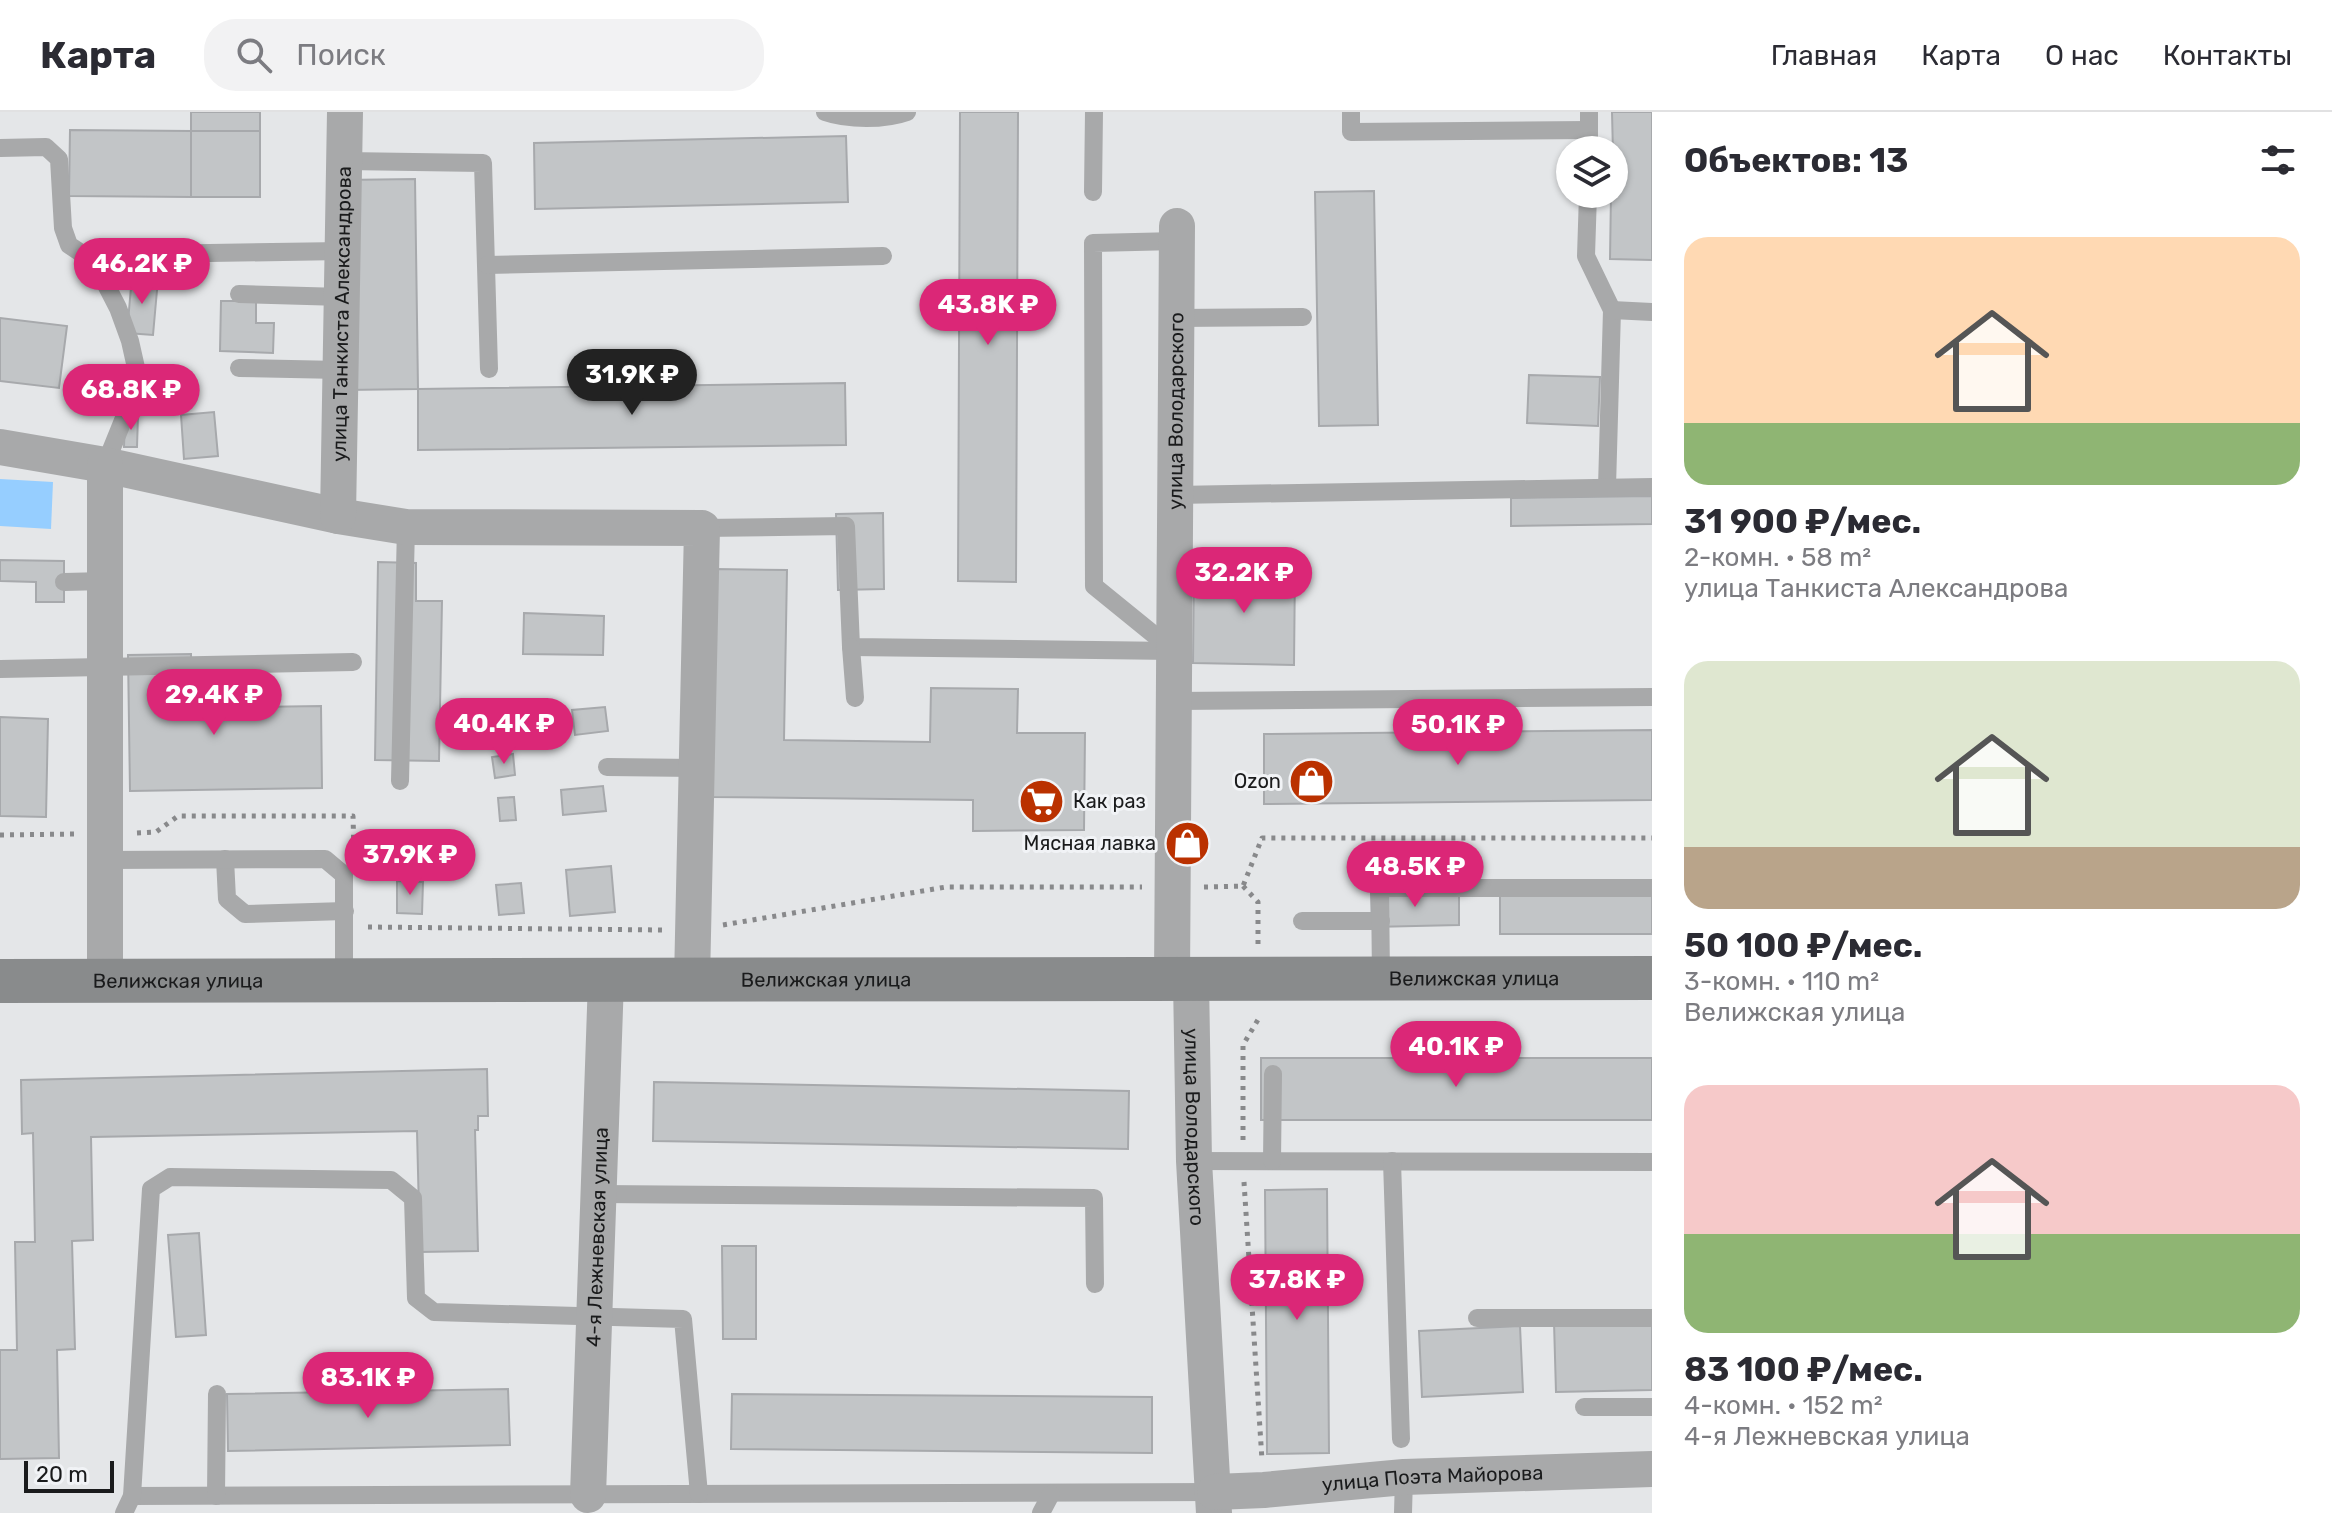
<!DOCTYPE html>
<html lang="ru">
<meta charset="utf-8">
<style>
body{margin:0;font-family:Rubik,sans-serif;background:#f2f2f3;color:#2b2b33;height:100vh;display:flex;flex-direction:column;font-size:30px;white-space:nowrap}
*{box-sizing:border-box;margin:0}
p{font-size:26px;color:#7c7c81}
.icon{flex:none;width:44px;height:44px;fill:none;stroke:currentColor;stroke-width:2;stroke-linecap:round;stroke-linejoin:round}
.map{position:relative;flex:1;overflow:hidden}
.details{display:flex;flex-direction:column;background:#fff;width:680px}
.details>*{flex:none}
.fabs{position:absolute;left:1556px;top:24px;display:grid;gap:16px}
.fabs a{display:grid;place-items:center;width:72px;height:72px;border-radius:50%;background:#fff;box-shadow:0 2px 6px #0004;font-size:40px}
.scale{position:absolute;left:24px;bottom:20px;width:90px;box-sizing:border-box;padding-left:8px;border:4px solid #1a1b1c;border-top:0;font-size:22px;line-height:28px;white-space:nowrap;color:#1a1b1c;-webkit-text-stroke:6px #f1f3f6;paint-order:stroke}
.price{position:absolute;translate:-50% -68px;padding:0 18px;border-radius:28px;background:#db2777;color:#fff;font-size:26px;line-height:52px;filter:drop-shadow(0 2px 4px #0008)}
.price::after{content:'';position:absolute;left:50%;top:48px;width:24px;height:18px;margin-left:-12px;background:inherit;clip-path:polygon(0 0,100% 0,50% 100%)}
.price.selected{background:#222;color:#fff}
ul{padding:0;list-style:none}
li{display:grid;align-content:center;gap:16px;height:424px;padding:0 32px}
li span{display:grid;place-items:center;height:248px;border-radius:24px;color:#555}
li>.icon{margin-inline-start:auto}
span .icon{width:144px;height:144px;fill:#fffc;stroke-width:1}
li b{font-size:34px}
h2{display:flex;justify-content:space-between;align-items:center;height:96px;padding:0 32px;font-size:34px}
header{display:flex;align-items:center;gap:48px;box-sizing:border-box;height:112px;padding:0 40px;background:#fff;border-bottom:2px solid #e1e1e2}
header strong{font-size:38px}
nav{display:flex;gap:44px;margin-inline-start:auto;font-size:28px}
.search{width:560px;height:72px;background:#f2f2f3;display:flex;align-items:center;gap:20px;box-sizing:border-box;padding:0 28px;border-radius:32px;color:#7c7c81;font-size:30px}
main{display:flex;flex:1;min-height:0}
.map>svg:first-child{display:block}
</style>
<header>
<strong>Карта</strong>
<div class="search"><svg class="icon" aria-label="search" viewBox="0 0 24 24"><circle cx="10" cy="10" r="6"/><path d="M15 15l6 6"/></svg>Поиск</div>
<nav><a>Главная</a><a>Карта</a><a>О нас</a><a>Контакты</a></nav>
</header>
<main>
<div class="map">
<svg width="1652" height="1401" viewBox="0 0 1652 1401">
<rect width="100%" height="100%" fill="#e4e6e8"/>
<polygon fill="#96ceff" points="0,367 53,370 51,417 0,414"/>
<g fill="#c2c5c7" stroke="#a7a9ac" stroke-width="2">
<rect x="191" y="0" width="69" height="19"/>
<polygon points="960,0 1018,0 1016,470 958,469"/>
<polygon points="1612,0 1652,0 1652,148 1610,147 1611,82 1614,82"/>
<polygon points="70,18 191,19 191,85 69,84"/>
<rect x="191" y="19" width="69" height="66"/>
<polygon points="846,24 848,90 535,97 534,31"/>
<polygon points="415,67 418,277 346,278 343,68"/>
<polygon points="1374,79 1378,313 1319,314 1315,80"/>
<polygon points="132,164 158,167 153,223 127,221"/>
<polygon points="221,189 256,189 256,211 274,211 273,241 220,239"/>
<polygon points="0,206 67,214 59,276 0,269"/>
<polygon points="1529,263 1600,265 1598,314 1527,311"/>
<polygon points="845,271 846,333 418,338 418,277"/>
<polygon points="214,300 218,344 184,347 181,303"/>
<polygon points="125,304 138,304 137,335 124,335"/>
<polygon points="1652,384 1652,412 1511,414 1511,386"/>
<polygon points="883,401 884,477 838,478 836,402"/>
<polygon points="0,448 64,449 64,490 36,490 36,470 0,469"/>
<polygon points="378,450 416,451 416,489 442,489 439,649 375,648"/>
<polygon points="1194,453 1295,454 1294,553 1193,551"/>
<polygon points="715,457 787,458 784,628 930,630 931,576 1018,577 1017,621 1085,621 1084,718 973,719 973,688 712,685"/>
<polygon points="524,501 604,504 603,543 523,542"/>
<polygon points="191,542 192,596 321,594 322,676 130,679 128,543"/>
<polygon points="605,595 608,619 575,623 572,598"/>
<polygon points="0,605 48,607 46,705 0,704"/>
<polygon points="1652,618 1652,688 1264,692 1264,622"/>
<polygon points="513,642 515,663 495,666 492,645"/>
<polygon points="603,674 606,699 563,703 561,678"/>
<polygon points="514,685 516,708 500,709 498,686"/>
<polygon points="611,754 615,800 570,804 566,758"/>
<polygon points="397,769 423,770 422,802 397,801"/>
<polygon points="521,771 524,801 499,803 496,773"/>
<polygon points="1459,780 1459,813 1372,815 1371,781"/>
<rect x="1500" y="781" width="152" height="41"/>
<rect x="1261" y="946" width="391" height="62"/>
<polygon points="487,957 488,1004 478,1004 478,1018 475,1018 478,1139 420,1140 417,1019 91,1025 93,1128 72,1129 75,1237 57,1238 59,1346 0,1347 0,1238 17,1238 15,1130 35,1130 33,1021 22,1022 21,968"/>
<polygon points="654,970 1129,979 1128,1037 653,1029"/>
<polygon points="1327,1077 1329,1341 1267,1342 1265,1078"/>
<polygon points="199,1121 206,1223 176,1225 168,1123"/>
<polygon points="722,1134 756,1134 756,1227 723,1227"/>
<polygon points="1652,1208 1652,1278 1556,1280 1554,1210"/>
<polygon points="1520,1214 1523,1280 1422,1285 1419,1219"/>
<polygon points="508,1277 510,1333 228,1339 227,1282"/>
<polygon points="732,1282 1152,1285 1152,1341 731,1337"/>
</g>
<g fill="none" stroke-linecap="round" stroke-linejoin="round">
<g stroke="#88898b" stroke-width="5" stroke-dasharray="4 6" stroke-linecap="butt">
<polyline points="137,721 156,720 178,704 353,704 354,741"/>
<polyline points="0,723 75,722"/>
<polyline points="1243,774 1258,790 1258,832"/>
<polyline points="1204,775 1243,774 1262,726 1652,726"/>
<polyline points="723,813 946,775 1142,775"/>
<polyline points="368,815 662,818"/>
<polyline points="1243,1028 1243,933 1259,906"/>
<polyline points="1244,1070 1262,1348"/>
</g>
<g stroke="#a8a9aa" stroke-width="18">
<path d="M 825,0 C 848,8 885,8 907,0"/>
<polyline points="1351,0 1351,20 1589,18"/>
<polyline points="0,36 46,35 59,47 63,116 69,133 84,143 102,165 118,196 130,229 139,269 105,353"/>
<polyline points="1589,38 1589,0"/>
<polyline points="345,49 483,51 489,257"/>
<polyline points="1093,80 1094,0"/>
<polyline points="1588,82 1586,144 1612,198 1607,375"/>
<polyline points="84,143 343,139"/>
<polyline points="487,153 883,144"/>
<polyline points="239,182 342,185"/>
<polyline points="1612,198 1652,200"/>
<polyline points="1176,206 1303,205"/>
<polyline points="239,256 340,258"/>
<polyline points="1175,383 1652,375"/>
<polyline points="702,416 846,414 851,535 1174,539"/>
<polyline points="64,470 105,469"/>
<polyline points="851,535 855,586"/>
<polyline points="1174,539 1094,474 1093,131 1177,129"/>
<polyline points="0,557 353,550"/>
<polyline points="1174,589 1652,585"/>
<polyline points="607,655 696,656"/>
<polyline points="400,669 406,415"/>
<polyline points="225,747 227,787 245,802 345,799"/>
<polyline points="105,748 325,747 344,763 344,868"/>
<polyline points="1302,809 1381,809"/>
<polyline points="1381,866 1380,776 1652,776"/>
<polyline points="1194,1049 1652,1050"/>
<polyline points="1272,1049 1273,962"/>
<polyline points="1392,1049 1401,1327"/>
<polyline points="599,1082 1094,1086 1095,1172"/>
<polyline points="1477,1206 1652,1206"/>
<polyline points="1584,1295 1652,1295"/>
<polyline points="132,1384 1215,1380"/>
<polyline points="216,1384 217,1282"/>
<polyline points="124,1401 132,1384 151,1077 170,1065 391,1068 413,1086 416,1186 434,1200 683,1207 699,1382"/>
<polyline points="1041,1401 1051,1382"/>
<polyline points="1403,1401 1404,1365"/>
</g>
<g stroke="#a8a9aa" stroke-width="36">
<polyline points="0,335 105,353 338,404 406,415 702,416 692,868"/>
<polyline points="105,353 105,869"/>
<path id="s1" d="M 338,404 L 345,0"/>
<path id="s2" d="M 1172,867 L 1177,114"/>
<path id="s3" d="M 1191,867 L 1194,1049 L 1214,1401"/>
<path id="s4" d="M 1215,1380 L 1264,1378 L 1404,1365 L 1652,1357"/>
<path id="s5" d="M 588,1383 L 606,868"/>
</g>
<path stroke="#898b8c" stroke-width="44" id="s6" d="M 0,869 L 1652,866"/>
</g>
<defs>
<symbol id="shop-disc" viewBox="-11 -11 22 22"><circle r="9.5" fill="#ba3100" stroke="#f1f3f6"/><path d="M-5-2.5h2.3a2.7 3.5 0 0 1 5.4 0H5L5.5 6h-11ZM-1.5-2.5h3a1.5 2.3 0 0 0-3 0Z" fill="#fff"/></symbol>
<symbol id="supermarket-disc" viewBox="-11 -11 22 22"><circle r="9.5" fill="#ba3100" stroke="#f1f3f6"/><path d="M-6-5.5h2.5l.6 2H6L4.5 2H-2.5L-4.4-4H-6ZM-1.5 3.2a1.3 1.3 0 1 0 .1 0ZM3 3.2a1.3 1.3 0 1 0 .1 0Z" fill="#fff"/></symbol>
</defs>
<g fill-rule="evenodd">
<use href="#shop-disc" x="1286" y="644" width="51" height="51"/>
<use href="#supermarket-disc" x="1016" y="664" width="51" height="51"/>
<use href="#shop-disc" x="1162" y="706" width="51" height="51"/>
</g>
<g text-anchor="middle" stroke-width="6" stroke-linejoin="round" paint-order="stroke">
<g font-size="20" fill="#1a1b1c" stroke="#f1f3f6">
<text dy="7" stroke="none"><textPath href="#s1" startOffset="202">улица Танкиста Александрова</textPath></text>
<text dy="7" stroke="none"><textPath href="#s2" startOffset="568">улица Володарского</textPath></text>
<text dy="7" stroke="none"><textPath href="#s6" startOffset="1474">Велижская улица</textPath></text>
<text dy="7" stroke="none"><textPath href="#s6" startOffset="826">Велижская улица</textPath></text>
<text dy="7" stroke="none"><textPath href="#s6" startOffset="178">Велижская улица</textPath></text>
<text dy="7" stroke="none"><textPath href="#s3" startOffset="148">улица Володарского</textPath></text>
<text dy="7" stroke="none"><textPath href="#s5" startOffset="258">4-я Лежневская улица</textPath></text>
<text dy="7" stroke="none"><textPath href="#s4" startOffset="218">улица Поэта Майорова</textPath></text>
</g>
<g font-size="20" fill="#1a1b1c" stroke="#f1f3f6" text-anchor="end">
<text x="1281" y="676">Ozon</text>
<text x="1073" y="696" text-anchor="start">Как раз</text>
<text x="1156" y="738">Мясная лавка</text>
</g>
</g>
</svg>
<div class="fabs">
<a><svg class="icon" aria-label="layers" viewBox="0 0 24 24"><path d="M12 4l9 5-9 5-9-5zM3 14l9 5 9-5"/></svg></a>
</div>
<div class="scale">20 m</div>
<b class="price" style="left:142px;top:194px">46.2K ₽</b>
<b class="price" style="left:988px;top:235px">43.8K ₽</b>
<b class="price selected" style="left:632px;top:305px">31.9K ₽</b>
<b class="price" style="left:131px;top:320px">68.8K ₽</b>
<b class="price" style="left:1244px;top:503px">32.2K ₽</b>
<b class="price" style="left:214px;top:625px">29.4K ₽</b>
<b class="price" style="left:504px;top:654px">40.4K ₽</b>
<b class="price" style="left:1458px;top:655px">50.1K ₽</b>
<b class="price" style="left:410px;top:785px">37.9K ₽</b>
<b class="price" style="left:1415px;top:797px">48.5K ₽</b>
<b class="price" style="left:1456px;top:977px">40.1K ₽</b>
<b class="price" style="left:1297px;top:1210px">37.8K ₽</b>
<b class="price" style="left:368px;top:1308px">83.1K ₽</b>
</div>
<section class="details">
<h2>Объектов: 13<svg class="icon" aria-label="filters" viewBox="0 0 24 24"><path d="M4 7h16M4 17h16"/><circle cx="9" cy="7" r="2"/><circle cx="15" cy="17" r="2"/></svg></h2>
<ul>
<li><span style="background:linear-gradient(#ffd9b3 75%,#8fb573 0)"><svg class="icon" aria-label="home" viewBox="0 0 24 24"><path d="M3 11l9-7 9 7M6 9v11h12V9"/></svg></span><div><b>31 900 ₽/мес.</b><p>2-комн. · 58 m²</p><p>улица Танкиста Александрова</p></div></li>
<li><span style="background:linear-gradient(#dfe7d0 75%,#b9a48a 0)"><svg class="icon" aria-label="home" viewBox="0 0 24 24"><path d="M3 11l9-7 9 7M6 9v11h12V9"/></svg></span><div><b>50 100 ₽/мес.</b><p>3-комн. · 110 m²</p><p>Велижская улица</p></div></li>
<li><span style="background:linear-gradient(#f6c9c9 60%,#8fb573 0)"><svg class="icon" aria-label="home" viewBox="0 0 24 24"><path d="M3 11l9-7 9 7M6 9v11h12V9"/></svg></span><div><b>83 100 ₽/мес.</b><p>4-комн. · 152 m²</p><p>4-я Лежневская улица</p></div></li>
</ul>
</section>
</main>
